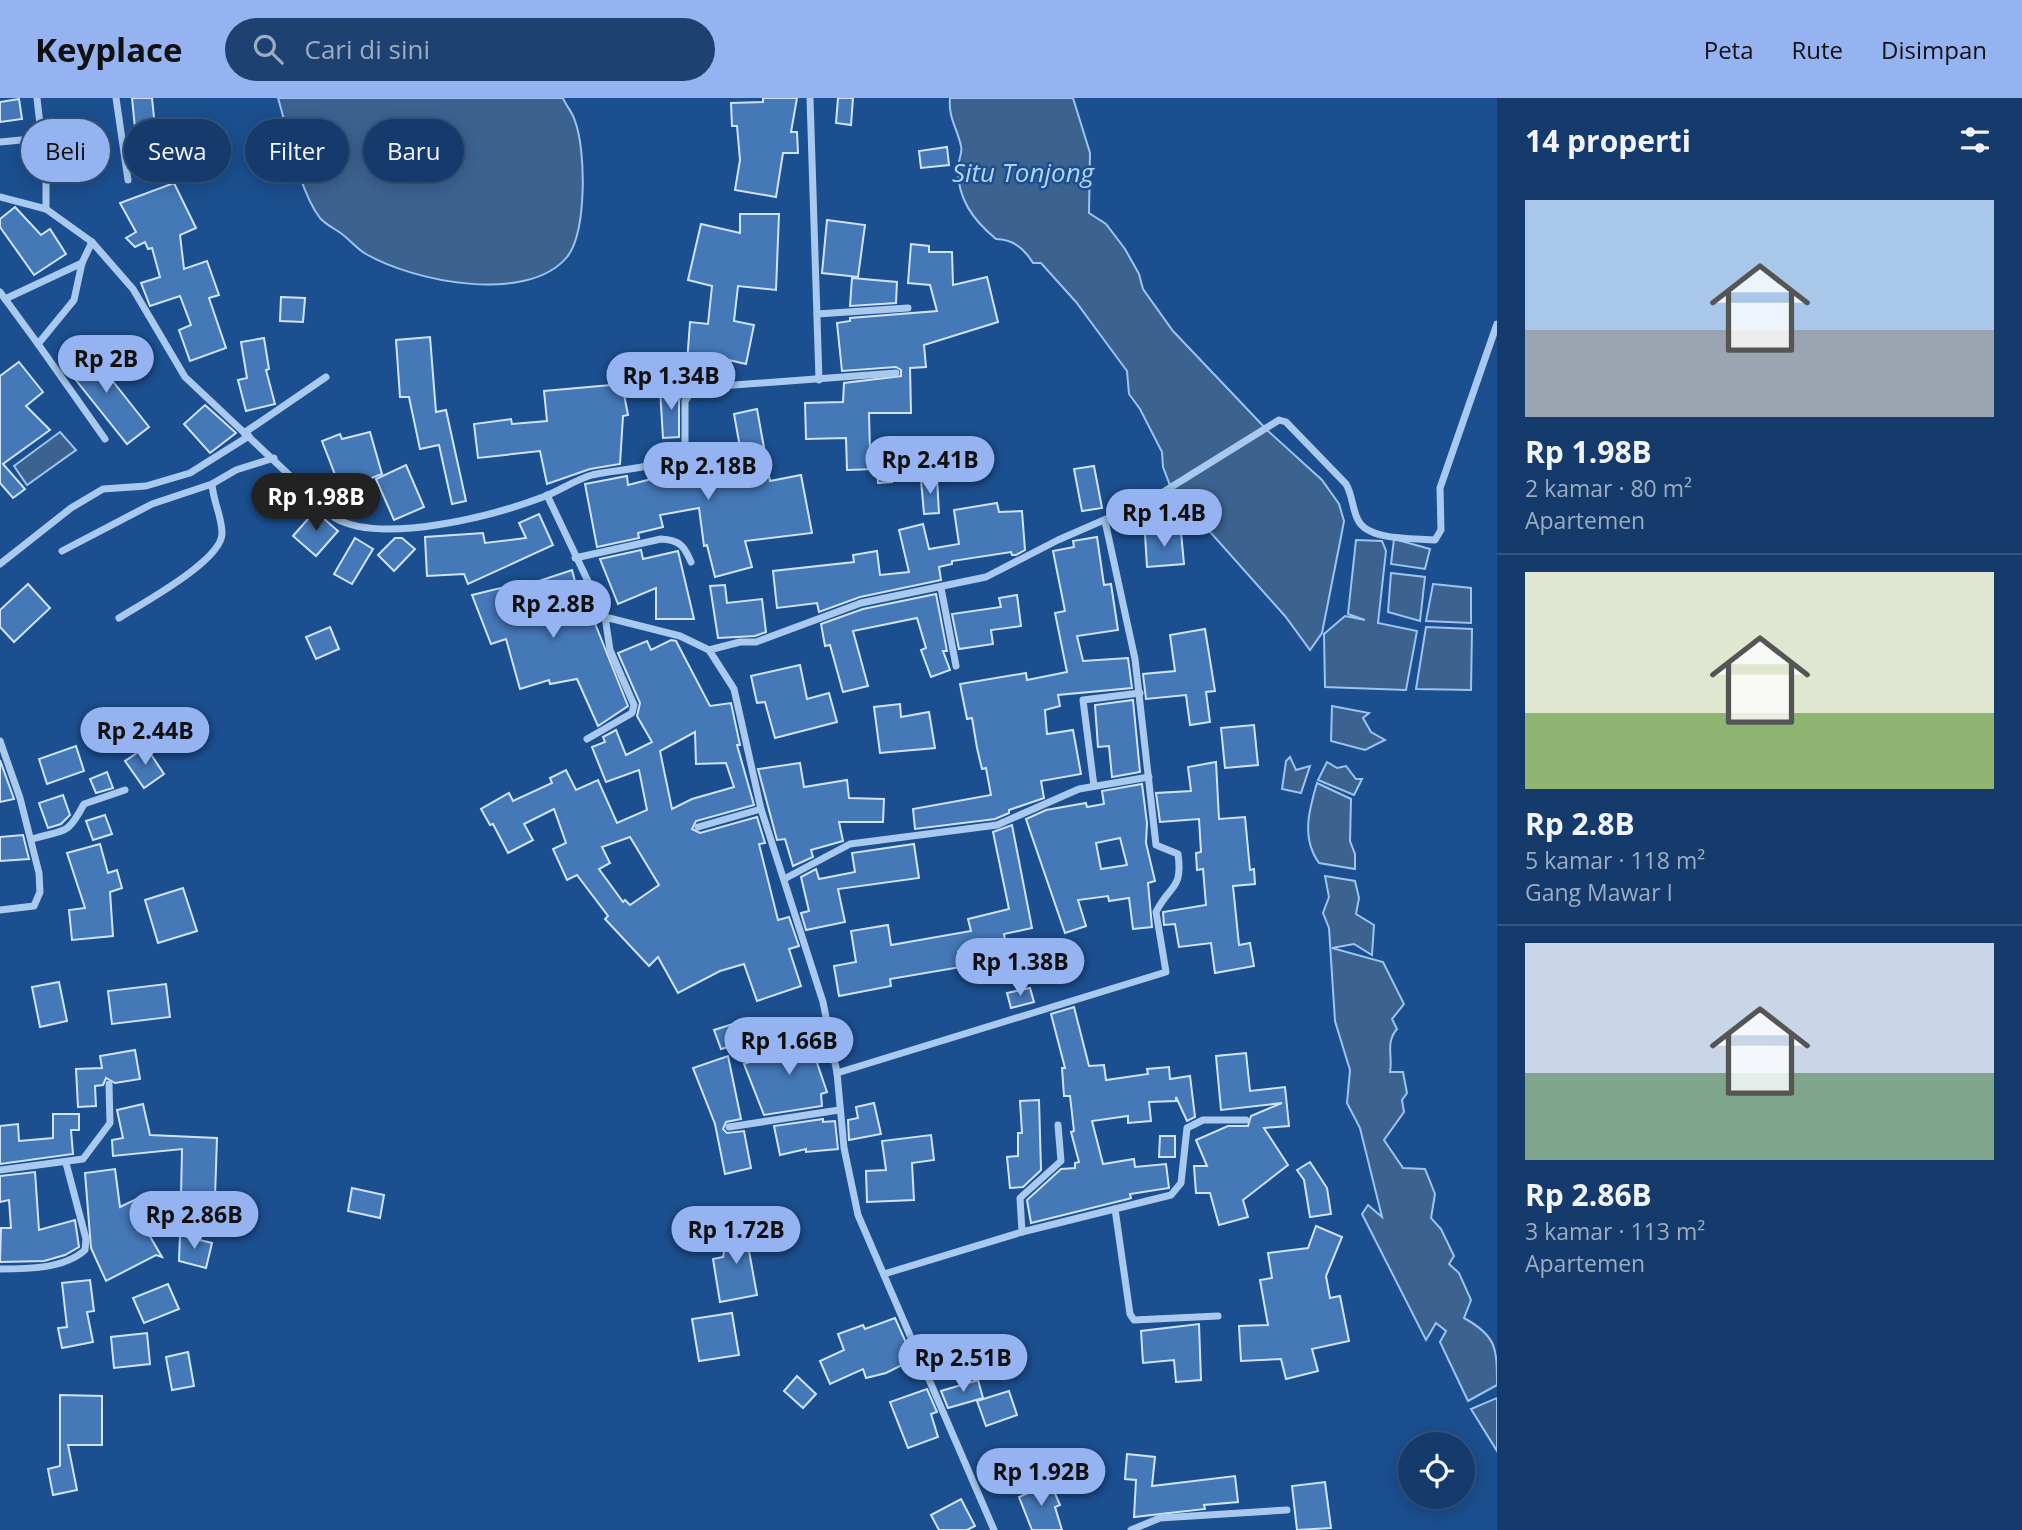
<!DOCTYPE html>
<html lang="id">
<meta charset="utf-8">
<style>
body{margin:0;font-family:"Open Sans",sans-serif;background:#1d4271;color:#f1f3f6;height:100vh;display:flex;flex-direction:column;font-size:26px;white-space:nowrap}
*{box-sizing:border-box;margin:0}
p{font-size:23px;color:#9dadc1}
.icon{flex:none;width:38px;height:38px;fill:none;stroke:currentColor;stroke-width:2;stroke-linecap:round;stroke-linejoin:round}
.map{position:relative;flex:1;overflow:hidden}
.sheet{display:flex;flex-direction:column;background:#143b6b;width:525px}
.sheet>*{flex:none}
.guide{position:absolute;left:21px;top:21px;width:665px;height:63px;display:flex;gap:14px}
.buttons{position:absolute;left:1398px;top:1334px;display:grid;gap:14px}
.buttons a{display:grid;place-items:center;width:77px;height:77px;border-radius:50%;background:#143b6b;box-shadow:0 4px 18px #0003,0 0 0 2px #33557e;font-size:35px}
.price{position:absolute;translate:-50% -60px;padding:0 16px;border-radius:24px;background:#95b2f1;color:#111;font-size:23px;line-height:46px;filter:drop-shadow(0 2px 4px #0008)}
.price::after{content:'';position:absolute;left:50%;top:42px;width:21px;height:16px;margin-left:-10px;background:inherit;clip-path:polygon(0 0,100% 0,50% 100%)}
.price.selected{background:#222;color:#fff}
ul{padding:0;list-style:none}
li{display:grid;align-content:center;gap:14px;height:371px;padding:0 28px}
li+li{border-top:2px solid #33557e}
li span{display:grid;place-items:center;height:217px;border-radius:0px;color:#555}
li>.icon{margin-inline-start:auto}
span .icon{width:126px;height:126px;fill:#fffc;stroke-width:1}
li b{font-size:30px}
h2{display:flex;justify-content:space-between;align-items:center;height:84px;padding:0 28px;font-size:30px}
.pill{padding:0 24px;border-radius:32px;background:#143b6b;box-shadow:0 4px 18px #0003,0 0 0 2px #33557e;font-size:24px;line-height:63px}
.pill.selected{background:#95b2f1;color:#111}
header{display:flex;align-items:center;gap:42px;box-sizing:border-box;height:98px;padding:0 35px;background:#95b2f1;color:#111}
header strong{font-size:33px}
nav{display:flex;gap:38px;margin-inline-start:auto;font-size:24px}
.search{width:490px;height:63px;background:#1d4271;display:flex;align-items:center;gap:18px;box-sizing:border-box;padding:0 24px;border-radius:38px;color:#9dadc1;font-size:26px}
main{display:flex;flex:1;min-height:0}
.map>svg:first-child{display:block}
</style>
<header>
<strong>Keyplace</strong>
<div class="search"><svg class="icon" aria-label="search" viewBox="0 0 24 24"><circle cx="10" cy="10" r="6"/><path d="M15 15l6 6"/></svg>Cari di sini</div>
<nav><a>Peta</a><a>Rute</a><a>Disimpan</a></nav>
</header>
<main>
<div class="map">
<svg width="1497" height="1432" viewBox="0 0 1497 1432">
<rect width="100%" height="100%" fill="#1b4f8f"/>
<g fill="#3c6290" stroke="#9cc4f0" stroke-width="2">
<path d="M 278,0 L 563,0 C 566,8 573,15 575,23 C 586,52 587,134 567,159 C 527,207 412,183 366,156 C 357,151 350,142 342,136 C 335,131 325,126 320,120 C 299,93 288,33 278,0 Z"/>
<path d="M 950,0 L 1073,0 L 1090,55 L 1089,115 L 1106,126 L 1125,151 L 1139,176 L 1143,191 L 1173,233 L 1267,332 L 1322,382 L 1339,406 L 1344,423 L 1340,444 L 1322,535 L 1310,552 L 1285,518 L 1171,390 L 1163,369 L 1162,354 L 1140,311 L 1129,296 L 1127,273 L 1076,204 L 1041,165 L 1033,165 C 1024,150 1013,141 996,141 C 973,122 957,100 958,70 C 958,62 963,55 961,48 C 957,30 948,19 950,0 Z"/>
<polygon points="60,334 76,352 27,387 14,368"/>
<polygon points="1394,441 1430,451 1425,471 1391,466"/>
<polygon points="1356,442 1382,443 1386,453 1378,525 1417,533 1406,592 1325,589 1324,536 1345,518 1365,522 1348,516"/>
<polygon points="1391,475 1425,479 1420,523 1388,514"/>
<polygon points="1433,486 1471,490 1471,525 1426,523"/>
<polygon points="1426,529 1472,531 1471,592 1416,591"/>
<polygon points="1332,608 1369,615 1363,620 1371,634 1385,642 1365,652 1331,643"/>
<polygon points="1290,659 1296,672 1310,668 1301,695 1282,691 1286,663"/>
<polygon points="1327,664 1337,670 1346,668 1356,681 1362,681 1354,697 1318,682"/>
<path d="M 1317,685 L 1351,701 L 1350,743 L 1355,756 L 1355,771 L 1319,765 C 1301,740 1309,712 1317,685 Z"/>
<path d="M 1325,778 L 1355,783 L 1359,800 L 1356,816 L 1374,827 L 1372,857 L 1354,846 L 1332,850 L 1383,864 L 1404,906 L 1392,921 L 1397,931 C 1385,945 1393,958 1390,974 L 1403,974 L 1407,995 L 1402,1002 L 1404,1014 L 1384,1042 L 1403,1070 L 1425,1071 L 1435,1096 L 1431,1120 L 1441,1131 L 1454,1158 L 1449,1166 L 1459,1175 L 1471,1202 L 1464,1220 C 1497,1238 1497,1251 1497,1287 L 1468,1303 L 1440,1244 L 1446,1233 L 1436,1225 L 1426,1242 L 1362,1116 L 1368,1107 L 1382,1119 L 1360,1030 L 1347,1005 L 1350,972 L 1335,923 L 1329,830 L 1323,815 L 1329,799 Z"/>
<polygon points="1497,1300 1497,1353 1471,1311"/>
</g>
<g fill="#4478b7" stroke="#cfe3fa" stroke-width="2" fill-rule="evenodd">
<polygon points="132,0 152,0 159,68 139,70"/>
<polygon points="763,0 797,0 791,34 797,34 798,55 783,55 776,99 735,92 740,62 737,28 732,28 731,5 763,4"/>
<polygon points="838,0 853,0 851,27 836,25"/>
<polygon points="19,1 22,21 0,24 0,4"/>
<polygon points="947,49 949,67 921,70 919,53"/>
<polygon points="174,85 196,130 180,137 184,171 207,163 219,197 209,200 226,250 190,263 179,232 191,227 180,198 150,208 141,185 160,179 152,150 148,151 145,144 135,149 126,140 136,134 120,105"/>
<polygon points="15,109 41,137 50,131 66,156 34,177 0,129 0,121"/>
<polygon points="740,116 779,116 776,192 738,188 734,223 754,227 746,266 720,260 718,281 686,279 690,224 708,226 712,188 688,182 701,126 740,135"/>
<polygon points="827,122 865,127 858,179 822,175"/>
<polygon points="911,146 929,148 929,154 952,154 953,187 987,179 998,224 924,247 926,269 910,270 911,315 869,315 870,354 890,353 892,384 878,385 877,371 847,372 846,340 806,341 805,305 843,304 844,285 901,278 901,272 896,269 842,273 837,225 850,223 850,220 937,213 930,187 908,185"/>
<polygon points="852,180 897,184 896,205 850,208"/>
<polygon points="281,199 305,200 303,224 280,223"/>
<polygon points="430,239 436,314 446,312 466,403 452,406 439,347 420,351 409,299 400,299 396,242"/>
<polygon points="264,240 269,271 266,272 275,306 246,313 238,282 247,280 241,244"/>
<polygon points="85,248 149,329 127,346 63,266"/>
<polygon points="19,264 43,294 26,308 50,332 3,366 25,391 13,400 0,385 0,278"/>
<polygon points="622,286 628,317 623,318 620,366 590,371 547,386 540,353 478,360 474,326 511,321 512,326 547,323 544,293"/>
<polygon points="683,289 679,303 679,339 663,340 660,291"/>
<polygon points="205,307 236,335 210,355 184,326"/>
<polygon points="757,311 770,383 801,377 812,435 745,443 752,469 715,479 707,447 704,448 699,410 660,417 663,429 638,435 639,440 597,449 585,386 627,378 628,387 667,377 666,375 701,369 700,363 741,355 734,316"/>
<polygon points="370,334 382,376 341,392 322,343 340,336 342,341"/>
<polygon points="406,367 424,409 394,422 376,381"/>
<polygon points="1094,368 1102,410 1082,413 1074,371"/>
<polygon points="937,380 939,415 924,416 921,382"/>
<polygon points="997,405 999,414 1022,413 1025,452 1016,457 1012,457 1011,454 952,463 952,466 939,469 941,482 860,499 819,514 817,505 777,510 773,473 854,464 853,457 877,453 880,477 909,474 899,432 923,426 929,451 959,446 954,412"/>
<polygon points="315,413 338,433 316,458 293,438"/>
<polygon points="539,416 553,447 468,486 464,476 427,478 425,439 483,435 485,445 526,440 519,425"/>
<polygon points="1181,434 1184,466 1147,469 1145,436"/>
<polygon points="1097,439 1104,487 1111,486 1118,532 1077,538 1083,563 1128,560 1132,590 1058,597 1060,608 1045,612 1047,636 1073,632 1081,676 1041,683 1044,700 1009,712 1009,715 995,721 915,731 913,711 991,697 986,670 982,671 977,650 972,620 967,621 960,586 1026,575 1027,582 1067,574 1055,515 1065,513 1053,453 1074,449 1073,443"/>
<polygon points="355,440 373,451 352,486 334,476"/>
<polygon points="395,440 402,440 415,451 394,473 378,457"/>
<polygon points="641,452 643,461 678,453 694,521 656,521 656,490 618,506 600,461"/>
<polygon points="572,472 585,521 592,518 628,608 598,628 577,581 550,586 549,582 520,591 506,541 491,546 472,497 521,485 521,489"/>
<polygon points="28,486 50,510 14,544 0,529 0,512"/>
<polygon points="725,487 727,505 762,501 766,534 755,538 718,540 710,488"/>
<polygon points="936,496 947,553 943,553 950,572 931,579 921,552 926,550 917,520 853,533 868,588 843,594 830,547 825,548 821,526 863,511"/>
<polygon points="1017,497 1021,528 991,532 993,546 959,551 952,516 1001,509 999,500"/>
<polygon points="330,529 339,551 316,561 306,539"/>
<polygon points="1205,531 1215,593 1206,594 1210,624 1190,627 1186,597 1146,601 1143,576 1175,573 1170,537"/>
<path d="M 671,542 L 676,543 L 710,608 L 731,605 L 740,647 L 737,647 L 754,707 L 696,723 L 692,731 L 700,735 L 757,719 L 765,745 L 759,746 L 778,822 L 789,819 L 799,848 L 789,851 L 801,888 L 757,903 L 744,866 L 720,873 L 678,895 L 658,859 L 649,868 L 605,821 L 608,818 L 577,777 L 567,782 L 553,751 L 566,745 L 554,711 L 524,726 L 533,742 L 508,755 L 493,726 L 490,727 L 481,711 L 509,695 L 513,703 L 552,685 L 550,680 L 566,672 L 576,692 L 598,682 L 617,725 L 647,712 L 639,672 L 606,684 L 592,649 L 605,644 L 603,639 L 616,632 L 626,657 L 652,644 L 637,618 L 640,605 L 618,555 L 647,543 L 651,552 ZM 695,634 L 696,666 L 726,665 L 734,689 L 692,701 L 672,711 L 660,653 ZM 630,739 L 659,787 L 630,807 L 625,802 L 623,804 L 599,771 L 610,765 L 602,749 Z"/>
<polygon points="800,567 807,601 829,595 837,624 775,640 765,604 757,605 751,578"/>
<polygon points="1133,602 1140,674 1112,679 1109,648 1098,649 1095,607"/>
<polygon points="900,606 901,619 929,614 935,650 880,655 874,609"/>
<polygon points="1254,627 1258,667 1225,670 1221,630"/>
<polygon points="76,648 84,673 47,686 39,661"/>
<polygon points="146,649 164,676 144,690 125,663"/>
<polygon points="0,662 14,701 0,704"/>
<polygon points="1216,664 1219,721 1245,719 1250,772 1254,771 1255,786 1233,788 1239,847 1250,845 1254,868 1215,875 1211,845 1179,849 1175,826 1164,827 1163,814 1206,807 1203,771 1197,772 1196,755 1201,754 1199,721 1160,724 1156,695 1191,693 1188,669"/>
<polygon points="800,665 804,689 847,682 849,700 884,701 883,724 839,724 843,743 811,752 813,759 793,768 785,741 777,742 758,671"/>
<polygon points="107,674 113,690 96,695 90,681"/>
<path d="M 1142,686 L 1147,725 L 1146,745 L 1155,783 L 1148,785 L 1152,829 L 1133,831 L 1129,800 L 1109,803 L 1108,798 L 1078,802 L 1086,828 L 1065,835 L 1026,721 L 1046,712 L 1086,705 L 1087,709 L 1104,706 L 1102,693 ZM 1120,740 L 1127,767 L 1101,771 L 1096,745 Z"/>
<polygon points="63,697 70,717 61,726 48,730 39,705"/>
<polygon points="105,717 112,736 93,742 86,723"/>
<polygon points="1012,727 1032,830 1004,836 1005,842 958,853 961,869 890,881 891,888 839,898 834,868 856,864 851,833 888,827 891,847 971,833 968,821 1009,811 993,734"/>
<polygon points="23,737 29,761 0,763 0,739"/>
<polygon points="100,746 108,775 117,772 122,790 110,794 113,838 72,842 69,812 85,810 67,755"/>
<polygon points="914,746 919,780 838,791 845,824 806,832 801,815 809,813 801,779 816,771 819,781 855,774 852,755"/>
<polygon points="183,790 197,833 158,845 145,802"/>
<polygon points="59,884 67,923 40,929 32,889"/>
<polygon points="166,886 170,919 112,926 108,893"/>
<polygon points="1030,890 1034,904 1011,910 1007,895"/>
<polygon points="1074,909 1089,968 1104,967 1106,982 1148,976 1147,971 1169,969 1170,981 1190,978 1195,1019 1187,1023 1176,999 1176,1003 1149,1004 1151,1023 1128,1025 1128,1018 1092,1023 1103,1066 1134,1061 1135,1069 1166,1066 1169,1090 1130,1096 1131,1100 1128,1101 1031,1125 1027,1102 1061,1071 1075,1070 1075,1065 1079,1064 1071,1034 1074,1033 1070,998 1064,998 1062,970 1065,970 1051,916"/>
<polygon points="736,925 743,945 721,951 714,932"/>
<polygon points="817,932 826,951 814,956 827,994 821,996 822,1008 764,1017 744,966 783,952 781,949"/>
<polygon points="135,952 140,981 115,985 106,980 103,987 95,988 96,1008 78,1009 76,971 102,970 100,958"/>
<polygon points="1246,955 1250,993 1285,989 1289,1028 1264,1030 1288,1067 1243,1102 1248,1119 1219,1127 1210,1095 1196,1095 1194,1068 1207,1068 1196,1042 1228,1028 1248,1028 1251,1018 1282,1005 1221,1012 1216,958"/>
<polygon points="728,958 741,1021 726,1024 723,1031 727,1035 744,1033 751,1070 725,1076 715,1026 693,970"/>
<polygon points="1039,1002 1041,1072 1023,1089 1010,1090 1007,1059 1018,1058 1018,1035 1022,1035 1020,1003"/>
<polygon points="874,1005 881,1036 849,1042 848,1022 858,1020 856,1009"/>
<polygon points="143,1006 150,1037 217,1040 215,1099 181,1098 182,1051 113,1058 112,1042 123,1040 117,1012"/>
<polygon points="53,1016 79,1016 79,1032 71,1032 73,1056 0,1066 0,1028 18,1026 19,1043 53,1040"/>
<polygon points="823,1021 823,1024 835,1023 838,1051 806,1054 806,1051 780,1057 774,1028"/>
<polygon points="931,1037 934,1062 912,1065 914,1102 867,1104 866,1073 886,1072 882,1043"/>
<polygon points="1160,1038 1175,1038 1175,1059 1159,1059"/>
<polygon points="1310,1064 1327,1090 1331,1116 1310,1119 1304,1082 1297,1072"/>
<polygon points="115,1071 120,1109 151,1094 161,1114 136,1126 144,1128 162,1159 156,1157 106,1183 91,1150 85,1075"/>
<polygon points="35,1074 39,1132 75,1122 79,1149 65,1157 44,1163 0,1164 1,1130 11,1130 9,1102 0,1104 0,1078"/>
<polygon points="352,1090 384,1097 380,1120 348,1113"/>
<polygon points="730,1126 753,1131 749,1153 757,1197 720,1204 713,1161 723,1159"/>
<polygon points="1316,1128 1342,1139 1326,1178 1330,1200 1340,1198 1349,1243 1312,1251 1318,1273 1286,1281 1281,1261 1241,1263 1239,1228 1268,1227 1260,1182 1272,1180 1268,1155 1308,1150"/>
<polygon points="180,1137 212,1145 206,1170 179,1163"/>
<polygon points="90,1182 94,1213 87,1214 93,1244 62,1250 58,1230 67,1229 62,1185"/>
<polygon points="168,1186 179,1211 144,1225 133,1200"/>
<polygon points="732,1215 739,1257 699,1263 692,1221"/>
<polygon points="895,1220 912,1258 904,1261 906,1265 886,1275 866,1280 863,1271 830,1286 820,1263 844,1252 838,1236 863,1227 865,1231"/>
<polygon points="1199,1226 1201,1282 1176,1284 1174,1262 1143,1265 1141,1233"/>
<polygon points="147,1235 150,1266 114,1270 111,1239"/>
<polygon points="188,1254 194,1288 172,1292 166,1259"/>
<polygon points="797,1278 816,1296 803,1310 784,1293"/>
<polygon points="978,1282 983,1300 948,1310 941,1293"/>
<polygon points="927,1291 937,1314 931,1316 938,1339 908,1350 890,1304"/>
<polygon points="1009,1293 1017,1317 986,1328 977,1303"/>
<polygon points="60,1297 102,1298 102,1347 68,1347 77,1392 53,1397 48,1371 60,1368"/>
<polygon points="1127,1356 1155,1359 1152,1388 1235,1378 1238,1404 1204,1407 1205,1411 1134,1419 1136,1382 1125,1381"/>
<polygon points="1325,1384 1331,1430 1297,1432 1292,1388"/>
<polygon points="1039,1385 1041,1390 1051,1386 1060,1407 1055,1409 1062,1432 1032,1432 1019,1399 1028,1395 1026,1390"/>
<polygon points="961,1401 975,1428 967,1432 939,1432 931,1417"/>
</g>
<g fill="none" stroke-linecap="round" stroke-linejoin="round">
<g stroke="#a9c9ee" stroke-width="7">
<polyline points="37,0 46,81 46,111"/>
<polyline points="116,0 128,82"/>
<polyline points="810,0 819,282"/>
<polyline points="0,44 42,40"/>
<path d="M 0,99 L 46,111 L 92,144 L 133,191 L 185,279 L 335,420 C 382,447 493,418 543,399 C 560,393 574,382 592,377 C 621,370 668,373 685,345 L 685,303 L 694,290 L 896,275"/>
<polyline points="92,144 82,165 74,202 38,246 105,341"/>
<polyline points="0,194 38,246"/>
<polyline points="5,201 82,165"/>
<polyline points="817,216 908,210"/>
<polyline points="244,335 326,279"/>
<polyline points="547,397 605,519 680,538 709,552 734,591 761,711 823,904 837,975 844,1050 858,1117 994,1432"/>
<polyline points="62,453 152,406 212,386"/>
<path d="M 575,460 L 661,441 C 679,442 684,447 691,464"/>
<polyline points="0,466 71,410 103,391 146,388 190,375 249,338"/>
<polyline points="941,490 956,568"/>
<path d="M 119,520 C 141,506 223,462 222,435 C 222,419 213,403 212,386 L 236,372 L 274,360"/>
<path d="M 709,552 L 740,544 L 756,544 L 861,505 L 986,479 L 1058,442 L 1152,401 L 1279,322 L 1286,324 L 1346,386 C 1353,398 1352,411 1358,422 C 1368,443 1414,440 1435,442 L 1441,432 L 1440,390 L 1497,226"/>
<polyline points="587,641 632,615 634,607 610,552 605,519"/>
<polyline points="0,643 20,700 39,775 40,794 34,808 0,812"/>
<polyline points="1094,688 1083,602 1140,595"/>
<polyline points="698,729 761,711"/>
<path d="M 32,741 C 66,731 67,738 84,706 L 125,692"/>
<polyline points="786,780 850,746 997,727 1079,691 1149,679"/>
<path d="M 837,975 L 1166,874 L 1156,814 C 1170,786 1183,792 1178,756 L 1156,747 L 1135,561 L 1105,423"/>
<polyline points="729,1029 839,1012"/>
<polyline points="0,1072 83,1061 110,1025 109,986"/>
<polyline points="1115,1111 1130,1216 1134,1222 1218,1218"/>
<polyline points="1022,1134 1020,1100 1061,1063 1058,1027"/>
<path d="M 0,1171 C 27,1171 64,1171 85,1152 L 86,1141 L 66,1065"/>
<polyline points="884,1176 1022,1134 1171,1097 1181,1085 1187,1030 1203,1022 1246,1022"/>
<polyline points="1131,1432 1160,1420 1287,1412"/>
</g>
</g>
<g text-anchor="middle" stroke-width="5" stroke-linejoin="round" paint-order="stroke">
<g font-size="26" font-style="italic" fill="#b5d3f5" stroke="#1b4f8f">
<text x="1023" y="84">Situ Tonjong</text>
</g>
</g>
</svg>
<div class="buttons">
<a><svg class="icon" aria-label="locate" viewBox="0 0 24 24"><circle cx="12" cy="12" r="6"/><path d="M12 2v4M12 18v4M2 12h4M18 12h4"/></svg></a>
</div>
<b class="price" style="left:106px;top:297px">Rp 2B</b>
<b class="price" style="left:671px;top:314px">Rp 1.34B</b>
<b class="price" style="left:930px;top:398px">Rp 2.41B</b>
<b class="price" style="left:708px;top:404px">Rp 2.18B</b>
<b class="price selected" style="left:316px;top:435px">Rp 1.98B</b>
<b class="price" style="left:1164px;top:451px">Rp 1.4B</b>
<b class="price" style="left:553px;top:542px">Rp 2.8B</b>
<b class="price" style="left:145px;top:669px">Rp 2.44B</b>
<b class="price" style="left:1020px;top:900px">Rp 1.38B</b>
<b class="price" style="left:789px;top:979px">Rp 1.66B</b>
<b class="price" style="left:194px;top:1153px">Rp 2.86B</b>
<b class="price" style="left:736px;top:1168px">Rp 1.72B</b>
<b class="price" style="left:963px;top:1296px">Rp 2.51B</b>
<b class="price" style="left:1041px;top:1410px">Rp 1.92B</b>
<div class="guide">
<a class="pill selected">Beli</a>
<a class="pill">Sewa</a>
<a class="pill">Filter</a>
<a class="pill">Baru</a>
</div>
</div>
<section class="sheet">
<h2>14 properti<svg class="icon" aria-label="filters" viewBox="0 0 24 24"><path d="M4 7h16M4 17h16"/><circle cx="9" cy="7" r="2"/><circle cx="15" cy="17" r="2"/></svg></h2>
<ul>
<li><span style="background:linear-gradient(#a9c7e8 60%,#9aa5b1 0)"><svg class="icon" aria-label="home" viewBox="0 0 24 24"><path d="M3 11l9-7 9 7M6 9v11h12V9"/></svg></span><div><b>Rp 1.98B</b><p>2 kamar · 80 m²</p><p>Apartemen</p></div></li>
<li><span style="background:linear-gradient(#dfe7d0 65%,#8fb573 0)"><svg class="icon" aria-label="home" viewBox="0 0 24 24"><path d="M3 11l9-7 9 7M6 9v11h12V9"/></svg></span><div><b>Rp 2.8B</b><p>5 kamar · 118 m²</p><p>Gang Mawar I</p></div></li>
<li><span style="background:linear-gradient(#c9d6e8 60%,#7fa58c 0)"><svg class="icon" aria-label="home" viewBox="0 0 24 24"><path d="M3 11l9-7 9 7M6 9v11h12V9"/></svg></span><div><b>Rp 2.86B</b><p>3 kamar · 113 m²</p><p>Apartemen</p></div></li>
</ul>
</section>
</main>
